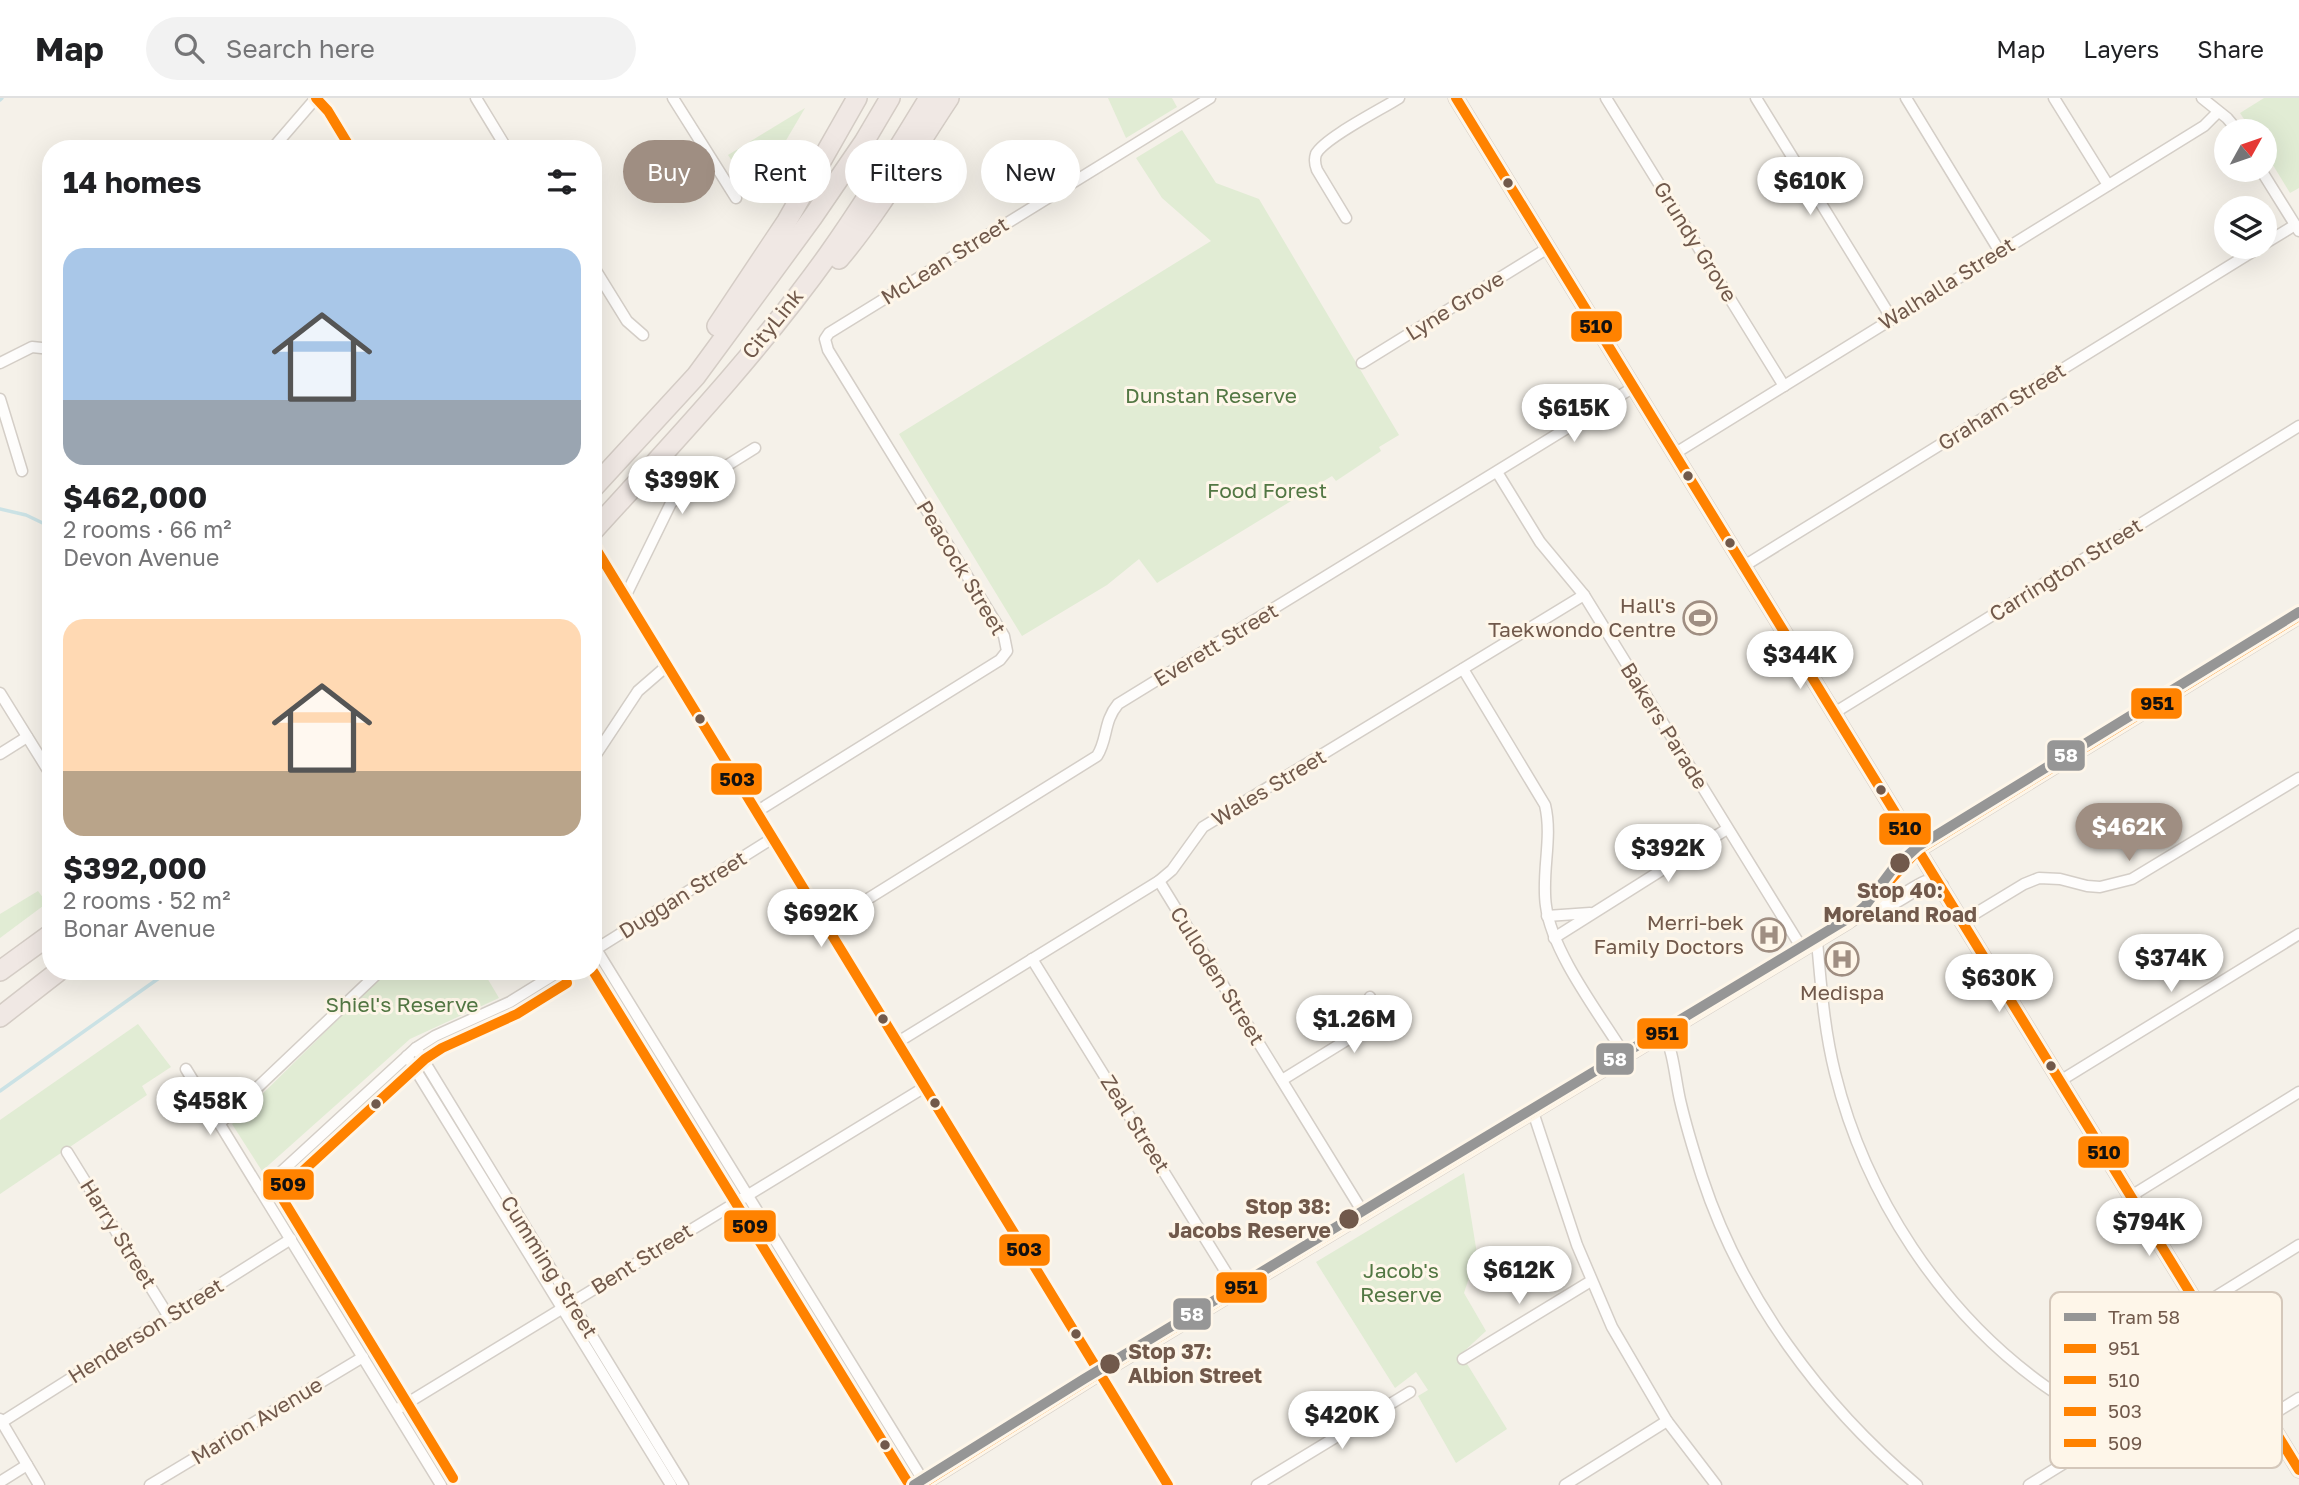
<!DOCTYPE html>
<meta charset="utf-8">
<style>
body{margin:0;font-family:"Golos Text",sans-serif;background:#f2f2f2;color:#202124;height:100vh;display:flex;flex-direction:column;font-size:26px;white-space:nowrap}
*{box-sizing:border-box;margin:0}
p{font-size:23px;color:#757577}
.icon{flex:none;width:38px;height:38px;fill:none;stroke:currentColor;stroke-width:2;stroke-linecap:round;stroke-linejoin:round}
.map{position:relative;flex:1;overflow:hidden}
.panel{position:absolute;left:42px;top:42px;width:560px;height:840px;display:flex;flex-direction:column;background:#fff;border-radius:28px;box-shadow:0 7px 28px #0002}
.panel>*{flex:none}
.banner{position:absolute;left:623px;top:42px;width:665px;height:63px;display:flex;gap:14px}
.needle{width:46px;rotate:50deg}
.fabs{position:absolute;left:2214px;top:21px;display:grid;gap:14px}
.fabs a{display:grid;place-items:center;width:63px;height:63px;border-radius:50%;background:#fff;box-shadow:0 7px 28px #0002;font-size:35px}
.price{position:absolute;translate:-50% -60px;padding:0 16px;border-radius:24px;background:#fff;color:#222;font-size:23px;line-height:46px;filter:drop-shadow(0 2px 4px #0008)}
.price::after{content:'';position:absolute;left:50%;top:42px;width:21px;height:16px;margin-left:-10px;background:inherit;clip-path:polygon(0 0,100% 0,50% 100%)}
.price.current{background:#9f8e82;color:#fff}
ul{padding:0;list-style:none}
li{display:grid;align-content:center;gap:14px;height:371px;padding:0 21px}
li span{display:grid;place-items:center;height:217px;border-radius:21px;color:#555}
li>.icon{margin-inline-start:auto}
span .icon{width:126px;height:126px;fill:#fffc;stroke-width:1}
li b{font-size:30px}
h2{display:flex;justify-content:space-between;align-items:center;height:84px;padding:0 21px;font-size:30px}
.tag{padding:0 24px;border-radius:32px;background:#fff;box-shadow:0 7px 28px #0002;font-size:24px;line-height:63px}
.tag.current{background:#9f8e82;color:#fff}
header{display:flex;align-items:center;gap:42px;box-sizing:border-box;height:98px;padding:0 35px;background:#fff;border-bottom:2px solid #e0e0e0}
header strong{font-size:33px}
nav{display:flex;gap:38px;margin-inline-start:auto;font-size:24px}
.search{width:490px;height:63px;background:#f2f2f2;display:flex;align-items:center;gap:18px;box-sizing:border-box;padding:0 24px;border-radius:38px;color:#757577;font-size:26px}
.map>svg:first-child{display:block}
</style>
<header>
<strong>Map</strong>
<div class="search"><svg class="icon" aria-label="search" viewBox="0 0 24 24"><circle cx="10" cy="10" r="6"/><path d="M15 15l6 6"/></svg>Search here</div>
<nav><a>Map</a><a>Layers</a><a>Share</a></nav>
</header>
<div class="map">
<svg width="2299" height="1387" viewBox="0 0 2299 1387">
<rect width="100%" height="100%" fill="#f5f1e9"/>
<g fill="#e1ecd4">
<polygon points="1108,0 1172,0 1177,9 1126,40"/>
<polygon points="2264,0 2299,0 2299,90 2290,95 2265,54 2264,33 2252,33 2240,15"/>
<polygon points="805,10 761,85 737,71 728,57"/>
<polygon points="1182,32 1216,85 1259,101 1399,337 1379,349 1381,353 1336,383 1332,378 1157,485 1139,461 1107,487 1022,538 899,336 1211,143 1162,100 1136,60"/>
<polygon points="38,793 47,805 0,840 0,816"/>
<polygon points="387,873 483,873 499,900 410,941 262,1073 232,1026"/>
<polygon points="138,926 171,969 142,988 147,997 0,1096 0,1022"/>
<polygon points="1464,1075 1477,1156 1464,1195 1486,1233 1461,1256 1507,1331 1456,1365 1418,1298 1428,1292 1416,1274 1395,1290 1316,1164"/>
</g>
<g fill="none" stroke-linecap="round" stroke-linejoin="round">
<g stroke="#cbe2e5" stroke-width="3.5">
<polyline points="0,2 2,0"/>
<polyline points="0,411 26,417 51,429"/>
<polyline points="0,993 169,873"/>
</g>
<defs>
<g id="minor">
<polyline points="476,0 507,51"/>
<polyline points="673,0 736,100"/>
<polyline points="1606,0 1784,288"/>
<polyline points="1756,0 1892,221"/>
<polyline points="1906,0 2000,154"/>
<polyline points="2054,0 2108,87"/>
<polyline points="2202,0 2227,20 2238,33"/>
<polyline points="272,51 316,0"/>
<polyline points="2261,72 2299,133"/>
<path d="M 1346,120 L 1317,72 C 1315,67 1314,62 1316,56 C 1324,40 1382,11 1399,0"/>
<polyline points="2264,146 2295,127"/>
<polyline points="593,168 627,223 643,237"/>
<polyline points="0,265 32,249 51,251"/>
<polyline points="1362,265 1548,150"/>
<polyline points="0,301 22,373"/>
<polyline points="1674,356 2204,28 2218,14"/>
<polyline points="1497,374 1540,444 1584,497 1803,852"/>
<polyline points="1744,468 2260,149"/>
<polyline points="625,499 671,405 683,395 755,350"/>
<path d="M 1463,571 L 1545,707 C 1553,740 1541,775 1546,808 C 1552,855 1601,918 1626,959"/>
<polyline points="0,595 51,677"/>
<polyline points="1834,615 2299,328"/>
<polyline points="0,656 27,639"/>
<polyline points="593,661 638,593 668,567"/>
<polyline points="756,714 1000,562 1007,553 1004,538 828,252 825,241 829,235 1210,0"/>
<polyline points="1159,783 1364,1116"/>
<polyline points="1547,818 1590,815"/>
<polyline points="1963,823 2024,786 2039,780 2060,781 2087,788 2100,789 2132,781 2299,680"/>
<path d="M 826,827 L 1097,658 C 1108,641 1103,624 1118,606 L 1634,289"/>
<polyline points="1554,840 1727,731"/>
<path d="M 1817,843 C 1821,887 1824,931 1835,975 C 1865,1097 1941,1214 2045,1288 C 2068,1304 2093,1318 2117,1334"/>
<polyline points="596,851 924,1384"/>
<polyline points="593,853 773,740"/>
<polyline points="1032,861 1237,1192"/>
<path d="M 1664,935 C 1674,956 1675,980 1680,1002 C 1686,1028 1694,1054 1702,1079 C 1741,1198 1821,1307 1917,1387"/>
<polyline points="898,944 1159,783 1172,772 1203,729 1584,497"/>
<polyline points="416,950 683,1387"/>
<polyline points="407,958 671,1387"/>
<polyline points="186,971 441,1387"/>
<polyline points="1282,982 1363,932 1372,919 1370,899"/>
<polyline points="2060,983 2299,836"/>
<polyline points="1533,1014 1577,1147 1612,1229 1667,1323 1716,1387"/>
<polyline points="220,1025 380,873"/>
<polyline points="67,1054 169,1219"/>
<polyline points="259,1090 268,1086 416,950 435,938 510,904 560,873"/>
<polyline points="2131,1098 2299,994"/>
<polyline points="2199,1209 2299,1147"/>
<polyline points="1463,1261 1591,1183"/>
<polyline points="396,1312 925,989"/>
<polyline points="2267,1320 2299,1300"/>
<polyline points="0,1321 39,1387"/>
<polyline points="2,1324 291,1141"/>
<polyline points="0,1384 27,1367"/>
<polyline points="150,1387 363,1259"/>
<polyline points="1257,1387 1410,1294"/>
<polyline points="1565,1387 1667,1323"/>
<polyline points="2029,1387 2231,1262"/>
</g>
<g id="tertiary">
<polyline points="316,0 328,13 351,51"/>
<polyline points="593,446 1168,1387"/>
</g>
<g id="secondary">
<polyline points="1456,0 2299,1372"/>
<path d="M 1867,809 C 1889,813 1907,793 1926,785 L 1941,788"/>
<path d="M 920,1387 L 1091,1280 L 1847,824 C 1876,805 1891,773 1918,752 L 2299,518"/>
</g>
<g id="motorway">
<path d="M 839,161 C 881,111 913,54 949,0"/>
<polyline points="717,228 787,123 857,0"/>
<polyline points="593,390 696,278 812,120 864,44 890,0"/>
<path d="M 593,433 C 674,344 758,255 828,157 C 864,106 897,53 929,0"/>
<polyline points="0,873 51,836"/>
<polyline points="0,919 59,873"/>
</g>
</defs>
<use href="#minor" stroke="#d4cec7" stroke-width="13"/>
<use href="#tertiary" stroke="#d4cec7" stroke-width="15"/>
<use href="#secondary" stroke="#d4cdc6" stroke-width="17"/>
<use href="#motorway" stroke="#d4ccc5" stroke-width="22"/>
<use href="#minor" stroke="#fefdfc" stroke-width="10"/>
<use href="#tertiary" stroke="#fefdfc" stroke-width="12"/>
<use href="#secondary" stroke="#fefdfc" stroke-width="14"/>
<use href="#motorway" stroke="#f0e8e4" stroke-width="19"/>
<defs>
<polyline id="bus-1" points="920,1387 1091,1280 1847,824 1867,808 1918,752 2299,518"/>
<polyline id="bus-2" points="1456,0 2299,1372"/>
<g id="bus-3">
<polyline points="316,0 328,13 351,51"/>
<polyline points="593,446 1168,1387"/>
</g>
<g id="bus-4">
<polyline points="593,873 907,1383"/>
<polyline points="453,1380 279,1095 425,961 442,950 517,916 567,885"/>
</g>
</defs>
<use href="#bus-1" stroke="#fef6e9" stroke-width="16"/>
<use href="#bus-2" stroke="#fef6e9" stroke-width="16"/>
<use href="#bus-3" stroke="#fef6e9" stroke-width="16"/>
<use href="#bus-4" stroke="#fef6e9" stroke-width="16"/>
<use href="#bus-1" stroke="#ff8200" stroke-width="10"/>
<use href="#bus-2" stroke="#ff8200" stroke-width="10"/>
<use href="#bus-3" stroke="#ff8200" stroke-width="10"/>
<use href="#bus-4" stroke="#ff8200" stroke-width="10"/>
<defs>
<polyline id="tram-1" points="914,1387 1084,1281 1854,817 1865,808 1892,772 1917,749 2299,514"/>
</defs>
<use href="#tram-1" stroke="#fef6e9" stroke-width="16"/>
<use href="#tram-1" stroke="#969696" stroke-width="10"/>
</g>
<defs>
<symbol id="stadium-ring" viewBox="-11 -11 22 22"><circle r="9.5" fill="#fef6e9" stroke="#9f8e82" stroke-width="1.5"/><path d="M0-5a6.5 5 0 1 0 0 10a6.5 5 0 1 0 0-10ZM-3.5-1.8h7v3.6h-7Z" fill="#9f8e82"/></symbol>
<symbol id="hospital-ring" viewBox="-11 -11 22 22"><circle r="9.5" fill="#fef6e9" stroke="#9f8e82" stroke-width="1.5"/><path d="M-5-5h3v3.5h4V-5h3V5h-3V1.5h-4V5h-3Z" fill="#9f8e82"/></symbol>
</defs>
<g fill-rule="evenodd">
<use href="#stadium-ring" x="1681" y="501" width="38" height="38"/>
<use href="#hospital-ring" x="1750" y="818" width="38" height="38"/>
<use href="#hospital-ring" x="1823" y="842" width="38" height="38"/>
</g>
<g fill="#71594b" stroke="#fef6e9" stroke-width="2.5">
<circle cx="1508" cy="85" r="6"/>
<circle cx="1688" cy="378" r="6"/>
<circle cx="1730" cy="445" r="6"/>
<circle cx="700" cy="621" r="6"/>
<circle cx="1881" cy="692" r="6"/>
<circle cx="1900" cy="765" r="11"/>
<circle cx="883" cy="921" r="6"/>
<circle cx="2051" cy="968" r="6"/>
<circle cx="935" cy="1005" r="6"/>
<circle cx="376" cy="1006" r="6"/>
<circle cx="1349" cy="1121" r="11"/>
<circle cx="1076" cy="1236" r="6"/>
<circle cx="1110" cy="1266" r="11"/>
<circle cx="885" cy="1347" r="6"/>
</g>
<g text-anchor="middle" stroke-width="6" stroke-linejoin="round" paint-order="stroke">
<g font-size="21" fill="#71594b" stroke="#fef6e9">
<text transform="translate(1695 144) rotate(58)" y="7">Grundy Grove</text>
<text transform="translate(945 163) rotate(-32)" y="7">McLean Street</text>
<text transform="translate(1947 186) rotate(-32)" y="7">Walhalla Street</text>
<text transform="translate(1455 208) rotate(-32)" y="7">Lyne Grove</text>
<text transform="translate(773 226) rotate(-51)" y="7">CityLink</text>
<text transform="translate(2002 309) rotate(-32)" y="7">Graham Street</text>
<text transform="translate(961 470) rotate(59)" y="7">Peacock Street</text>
<text transform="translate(2066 472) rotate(-32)" y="7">Carrington Street</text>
<text transform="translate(1216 547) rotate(-31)" y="7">Everett Street</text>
<text transform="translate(1664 628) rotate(58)" y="7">Bakers Parade</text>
<text transform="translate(1269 690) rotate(-31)" y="7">Wales Street</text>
<text transform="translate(683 797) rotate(-32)" y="7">Duggan Street</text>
<text transform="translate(1217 878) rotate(58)" y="7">Culloden Street</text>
<text transform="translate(1135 1026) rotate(58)" y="7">Zeal Street</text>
<text transform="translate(118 1136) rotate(58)" y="7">Harry Street</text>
<text transform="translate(642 1161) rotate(-32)" y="7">Bent Street</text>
<text transform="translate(549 1169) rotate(58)" y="7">Cumming Street</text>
<text transform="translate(146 1233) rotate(-32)" y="7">Henderson Street</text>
<text transform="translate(257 1323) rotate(-31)" y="7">Marion Avenue</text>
</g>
<g font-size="21" fill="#527743" stroke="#fef6e9">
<text x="1211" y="305">Dunstan Reserve</text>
<text x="1267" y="400">Food Forest</text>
<text x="402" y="914">Shiel's Reserve</text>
<text x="1401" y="1180">Jacob's<tspan x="1401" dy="24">Reserve</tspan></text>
</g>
<g font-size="21" fill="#71594b" stroke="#fef6e9" text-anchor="end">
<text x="1676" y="515">Hall's<tspan x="1676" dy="24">Taekwondo Centre</tspan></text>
<text x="1744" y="832">Merri-bek<tspan x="1744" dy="24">Family Doctors</tspan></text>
<text x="1842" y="902" text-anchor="middle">Medispa</text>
</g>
<g font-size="21" font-weight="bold" fill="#71594b" stroke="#fef6e9">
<text x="1900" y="800">Stop 40:<tspan x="1900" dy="24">Moreland Road</tspan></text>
<text x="1331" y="1116" text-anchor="end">Stop 38:<tspan x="1331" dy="24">Jacobs Reserve</tspan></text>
<text x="1128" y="1261" text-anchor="start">Stop 37:<tspan x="1128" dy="24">Albion Street</tspan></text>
</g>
</g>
<rect x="2050" y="1194" width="232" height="176" rx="10" fill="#fef6e9" stroke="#d4c7ba" stroke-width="2"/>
<rect x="2064" y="1215" width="32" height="8" fill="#969696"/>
<rect x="2064" y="1246" width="32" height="9" fill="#ff8200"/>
<rect x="2064" y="1278" width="32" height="8" fill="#ff8200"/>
<rect x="2064" y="1309" width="32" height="9" fill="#ff8200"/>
<rect x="2064" y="1341" width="32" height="8" fill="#ff8200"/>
<g font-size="19" fill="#71594b">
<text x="2108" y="1226">Tram 58</text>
<text x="2108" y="1257">951</text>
<text x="2108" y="1289">510</text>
<text x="2108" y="1320">503</text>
<text x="2108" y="1352">509</text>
</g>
<g stroke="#fef6e9" stroke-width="2.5">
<rect x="1570" y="212" width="53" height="33" rx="7" fill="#ff8200"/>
<rect x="2130" y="589" width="53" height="33" rx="7" fill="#ff8200"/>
<rect x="2046" y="641" width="40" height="33" rx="7" fill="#969696"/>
<rect x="710" y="664" width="53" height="34" rx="7" fill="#ff8200"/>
<rect x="1878" y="714" width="54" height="34" rx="7" fill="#ff8200"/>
<rect x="1636" y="919" width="53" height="33" rx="7" fill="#ff8200"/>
<rect x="1595" y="944" width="40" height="34" rx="7" fill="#969696"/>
<rect x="2077" y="1037" width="53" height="34" rx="7" fill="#ff8200"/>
<rect x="262" y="1070" width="53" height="33" rx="7" fill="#ff8200"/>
<rect x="723" y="1111" width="54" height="34" rx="7" fill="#ff8200"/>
<rect x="998" y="1135" width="53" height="34" rx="7" fill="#ff8200"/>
<rect x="1215" y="1173" width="53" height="33" rx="7" fill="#ff8200"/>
<rect x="1172" y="1199" width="40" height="34" rx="7" fill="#969696"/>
</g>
<g font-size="19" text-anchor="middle" font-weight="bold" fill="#fff">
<text x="2066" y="664">58</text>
<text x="1615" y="968">58</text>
<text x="1192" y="1223">58</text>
</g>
<g font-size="19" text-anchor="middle" font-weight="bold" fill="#111">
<text x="1596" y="235">510</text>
<text x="2157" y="612">951</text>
<text x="737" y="688">503</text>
<text x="1905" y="737">510</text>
<text x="1662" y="942">951</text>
<text x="2104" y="1061">510</text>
<text x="288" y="1093">509</text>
<text x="750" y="1135">509</text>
<text x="1024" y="1158">503</text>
<text x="1241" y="1196">951</text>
</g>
</svg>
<div class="fabs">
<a><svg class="needle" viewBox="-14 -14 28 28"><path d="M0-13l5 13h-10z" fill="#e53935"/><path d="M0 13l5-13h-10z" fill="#757577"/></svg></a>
<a><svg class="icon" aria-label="layers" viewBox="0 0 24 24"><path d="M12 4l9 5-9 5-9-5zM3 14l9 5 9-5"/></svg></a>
</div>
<b class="price" style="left:1810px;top:119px">$610K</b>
<b class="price" style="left:1574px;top:346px">$615K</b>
<b class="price" style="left:682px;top:418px">$399K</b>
<b class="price" style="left:1800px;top:593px">$344K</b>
<b class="price current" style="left:2129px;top:765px">$462K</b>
<b class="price" style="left:1668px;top:786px">$392K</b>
<b class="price" style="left:821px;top:851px">$692K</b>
<b class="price" style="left:2171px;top:896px">$374K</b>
<b class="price" style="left:1999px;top:916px">$630K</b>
<b class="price" style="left:1354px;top:957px">$1.26M</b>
<b class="price" style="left:210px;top:1039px">$458K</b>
<b class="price" style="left:2149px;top:1160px">$794K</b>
<b class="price" style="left:1519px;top:1208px">$612K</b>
<b class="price" style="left:1342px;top:1353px">$420K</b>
<div class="banner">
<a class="tag current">Buy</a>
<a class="tag">Rent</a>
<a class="tag">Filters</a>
<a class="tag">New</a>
</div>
<section class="panel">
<h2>14 homes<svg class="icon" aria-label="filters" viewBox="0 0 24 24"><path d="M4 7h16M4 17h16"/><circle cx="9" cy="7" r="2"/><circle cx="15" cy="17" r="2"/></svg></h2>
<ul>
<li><span style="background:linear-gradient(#a9c7e8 70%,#9aa5b1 0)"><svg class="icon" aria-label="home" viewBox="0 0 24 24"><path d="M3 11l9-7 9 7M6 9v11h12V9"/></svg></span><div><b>$462,000</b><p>2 rooms · 66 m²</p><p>Devon Avenue</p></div></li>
<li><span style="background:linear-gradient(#ffd9b3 70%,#b9a48a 0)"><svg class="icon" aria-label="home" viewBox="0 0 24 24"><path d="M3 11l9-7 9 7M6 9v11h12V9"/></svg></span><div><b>$392,000</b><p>2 rooms · 52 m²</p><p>Bonar Avenue</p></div></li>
</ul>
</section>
</div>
